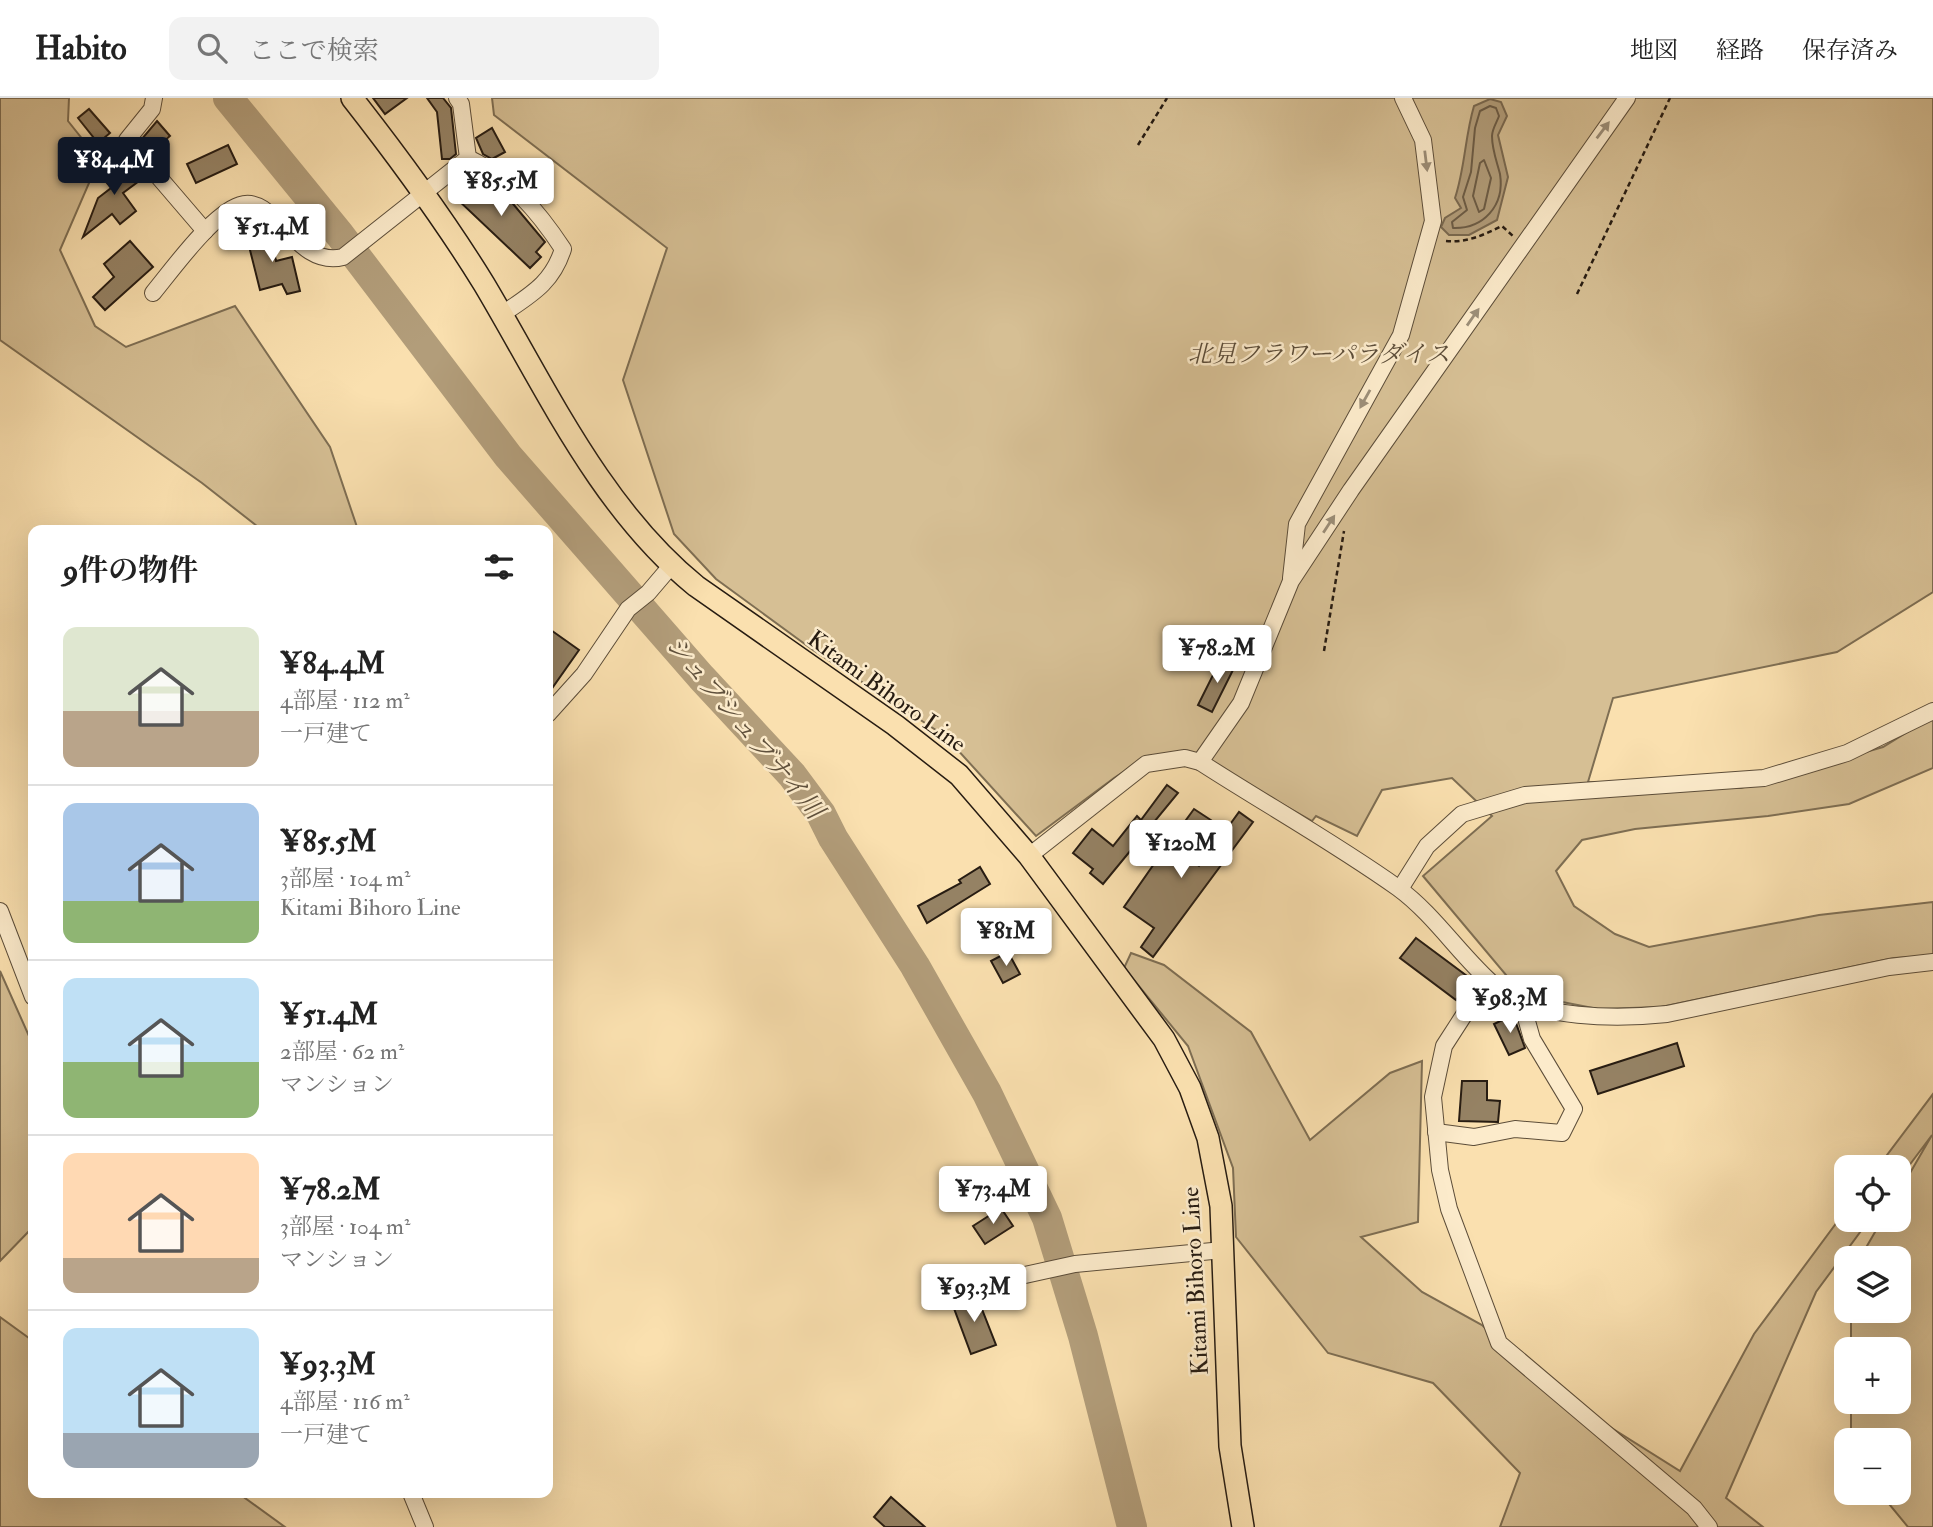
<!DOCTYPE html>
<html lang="ja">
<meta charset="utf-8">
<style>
body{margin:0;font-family:"IM FELL Double Pica","Noto Serif JP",serif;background:#f2f2f2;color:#222;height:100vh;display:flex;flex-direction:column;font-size:26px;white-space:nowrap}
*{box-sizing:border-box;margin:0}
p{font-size:23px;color:#767676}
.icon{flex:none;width:38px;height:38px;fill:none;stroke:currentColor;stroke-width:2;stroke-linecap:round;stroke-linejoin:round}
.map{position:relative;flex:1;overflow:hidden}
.panel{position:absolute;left:28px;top:427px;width:525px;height:973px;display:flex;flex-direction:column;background:#fff;border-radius:14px;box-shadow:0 7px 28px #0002}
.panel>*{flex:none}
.fabs{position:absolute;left:1834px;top:1057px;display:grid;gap:14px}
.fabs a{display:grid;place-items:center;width:77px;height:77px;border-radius:14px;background:#fff;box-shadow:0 7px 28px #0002;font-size:35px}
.price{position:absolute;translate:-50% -60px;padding:0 16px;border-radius:7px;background:#fff;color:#222;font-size:23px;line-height:46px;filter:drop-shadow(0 2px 4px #0008)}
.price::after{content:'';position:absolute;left:50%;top:42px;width:21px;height:16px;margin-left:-10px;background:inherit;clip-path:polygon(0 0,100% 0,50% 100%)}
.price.current{background:#111827;color:#fff}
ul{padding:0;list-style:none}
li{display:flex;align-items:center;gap:21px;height:175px;padding:0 35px}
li+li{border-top:2px solid #e0e0e0}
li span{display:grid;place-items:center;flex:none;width:196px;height:140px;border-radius:14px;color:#555}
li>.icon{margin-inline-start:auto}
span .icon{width:84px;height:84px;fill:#fffc;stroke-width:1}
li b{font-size:30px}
h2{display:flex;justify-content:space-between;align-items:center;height:84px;padding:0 35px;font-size:30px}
header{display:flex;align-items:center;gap:42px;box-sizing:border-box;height:98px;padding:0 35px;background:#fff;border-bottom:2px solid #e0e0e0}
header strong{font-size:33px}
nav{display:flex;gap:38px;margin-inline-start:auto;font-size:24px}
.search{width:490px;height:63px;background:#f2f2f2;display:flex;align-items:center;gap:18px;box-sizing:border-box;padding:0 24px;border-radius:14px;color:#767676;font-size:26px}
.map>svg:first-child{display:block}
</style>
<header>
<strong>Habito</strong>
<div class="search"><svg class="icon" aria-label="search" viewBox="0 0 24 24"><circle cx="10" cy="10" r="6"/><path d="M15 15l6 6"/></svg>ここで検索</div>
<nav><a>地図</a><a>経路</a><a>保存済み</a></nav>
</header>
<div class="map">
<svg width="1933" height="1429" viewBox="0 0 1933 1429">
<rect width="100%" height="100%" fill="#fae0af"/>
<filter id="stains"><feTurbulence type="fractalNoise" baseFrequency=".00286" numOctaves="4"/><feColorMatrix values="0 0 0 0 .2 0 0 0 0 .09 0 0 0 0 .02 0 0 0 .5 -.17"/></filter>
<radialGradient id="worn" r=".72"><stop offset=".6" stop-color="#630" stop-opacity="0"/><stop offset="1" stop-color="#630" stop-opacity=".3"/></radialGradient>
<g fill="#d6bf94" stroke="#7e6e53" stroke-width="2">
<polygon points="0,0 69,0 68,23 99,62 60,152 95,228 126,249 235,208 330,349 358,432 262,432 202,385 0,242"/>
<polygon points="492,0 1933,0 1933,494 1837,554 1613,600 1588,684 1741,690 1883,649 1933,618 1933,670 1849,706 1768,718 1635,731 1582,742 1556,773 1574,808 1615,836 1649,849 1819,817 1933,804 1933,858 1894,860 1661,909 1598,911 1552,902 1511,883 1423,778 1492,718 1452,680 1382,692 1357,738 1316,718 1312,723 1190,654 1148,658 1114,680 1036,738 945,638 813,552 716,481 674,436 623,282 667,150 494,17"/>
<polygon points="1131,855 1164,867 1251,934 1310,1042 1390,975 1422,963 1418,1124 1361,1139 1422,1194 1482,1227 1548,1290 1680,1373 1754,1236 1846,1112 1846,1122 1869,1122 1816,1194 1726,1400 1763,1429 1500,1429 1520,1375 1433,1285 1328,1255 1236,1139 1233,1070 1188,948 1124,870"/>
<polygon points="0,873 33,947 33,1129 0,1163"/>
<polygon points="1933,996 1933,1429 1908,1429 1880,1395 1899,1395 1899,1342 1851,1342 1851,1304 1899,1304 1899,1251 1851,1251 1851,1213 1899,1213 1899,1160 1860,1160 1882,1122 1899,1122 1899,1094 1932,1037 1899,1081 1899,1069 1878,1069"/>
<polygon points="0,1219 33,1243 33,1395 238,1395 285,1429 0,1429"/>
</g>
<path fill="#b29d7a" stroke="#7a6950" stroke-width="2" d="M 1490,1 L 1501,4 L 1507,18 L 1498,37 L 1508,79 L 1497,122 L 1469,137 L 1449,137 L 1441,129 L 1445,120 L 1461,110 L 1455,100 C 1465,70 1465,38 1474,8 Z"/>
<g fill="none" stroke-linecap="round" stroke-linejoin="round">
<g stroke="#6c5c46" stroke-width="2">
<path d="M 1490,8 L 1496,10 L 1499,18 C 1497,24 1492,31 1492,38 C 1492,52 1497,64 1500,76 C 1505,108 1483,131 1453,130 L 1452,124 L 1467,112 L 1463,99 L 1471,74 L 1475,30 L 1480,13 Z"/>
<polygon points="1484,62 1491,80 1484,111 1479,114 1473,98 1480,65"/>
</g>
<polyline stroke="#b29d7a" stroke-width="30" points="228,0 340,137 508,358 701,579 792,677 821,716 833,740 915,868 987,995 1047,1120 1083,1238 1132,1429"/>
</g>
<g fill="#958264" stroke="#271c12" stroke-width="2">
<polygon points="373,0 407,0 385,16"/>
<polygon points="427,0 443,0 451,10 456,56 450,61 442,61 437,14"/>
<polygon points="89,11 110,35 98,45 78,20"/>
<polygon points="157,23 170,38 151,54 141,42"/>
<polygon points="492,30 505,54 492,61 483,56 476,40"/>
<polygon points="228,47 237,66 196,85 187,66"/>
<polygon points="110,62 123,72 128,68 139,83 123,95 136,113 120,126 112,116 83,139 98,100 111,90 107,85 112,80 102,71"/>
<polygon points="474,75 509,101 545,144 536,154 541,159 530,170 457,101 454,95 469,76"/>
<polygon points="265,129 268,140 271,140 276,163 292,159 300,193 287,196 282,186 260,192 248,144 254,143 251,132"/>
<polygon points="130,143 153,169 105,212 93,199 114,179 104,166"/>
<polygon points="548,530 579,552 548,596"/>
<polygon points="1222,559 1236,566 1212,614 1198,607"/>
<polygon points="1167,687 1178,695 1103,786 1090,775 1093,771 1073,755 1092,731 1113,748 1137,718 1141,722"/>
<polygon points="1194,711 1226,732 1239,714 1253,724 1153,859 1141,849 1154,830 1124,809 1168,746 1199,768 1218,744 1186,722"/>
<polygon points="980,769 990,786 927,825 918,808 961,785 959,782"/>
<polygon points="1416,840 1471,881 1456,902 1400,860"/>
<polygon points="1008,854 1020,876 1003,885 991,863"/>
<polygon points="1513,917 1525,950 1509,957 1494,926"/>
<polygon points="1677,945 1684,968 1598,996 1590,973"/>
<polygon points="1462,983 1487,983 1487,1002 1500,1003 1498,1024 1459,1023"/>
<polygon points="1001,1110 1013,1128 985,1146 973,1128"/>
<polygon points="976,1196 996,1247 971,1256 952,1205"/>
<polygon points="891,1399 925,1429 885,1429 874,1419"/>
</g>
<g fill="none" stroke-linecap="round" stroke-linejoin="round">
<defs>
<g id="minor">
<polyline points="154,0 152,11 127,42 205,133"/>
<path d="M 468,60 C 510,80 538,113 563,151 C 552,186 530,197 501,217"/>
<path d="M 153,195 C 172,172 212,116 240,107 C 275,95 295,171 343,159 L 468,60 L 461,6 L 457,0"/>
<polyline points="1291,480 1297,426 1401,237 1433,123 1423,42 1403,0"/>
<polyline points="548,616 584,576 628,511 648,495 671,468"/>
<polyline points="1200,664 1241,605 1291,483 1351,392 1627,0"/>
<path d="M 1029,758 L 1146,666 L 1185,660 L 1200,664 C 1265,706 1335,745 1398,790 C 1435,817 1461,859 1496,889 C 1535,922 1619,921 1667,916 L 1889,869 L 1933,864"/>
<polyline points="1400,791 1427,748 1462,716 1525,697 1764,680 1847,655 1933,613"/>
<polyline points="0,813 33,899"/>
<polyline points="1498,891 1464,917 1444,948 1433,999 1440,1072 1449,1111 1499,1245 1694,1410 1709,1429"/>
<polyline points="1436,1034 1474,1039 1515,1031 1562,1035 1574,1011 1532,941 1521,902"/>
<polyline points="1016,1179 1075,1166 1223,1152"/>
<polyline points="411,1395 425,1429"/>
</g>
<path id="major" d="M 352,0 C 399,60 444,121 484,186 C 546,290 600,410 696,488 L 895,627 L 959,677 L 1029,758 L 1164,941 L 1190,990 L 1208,1040 L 1221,1108 L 1230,1348 L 1243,1429"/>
</defs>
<use href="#minor" stroke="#5c4d39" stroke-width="18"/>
<use href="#major" stroke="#271c12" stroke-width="24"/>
<g stroke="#271c12" stroke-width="2.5" stroke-dasharray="5 3.5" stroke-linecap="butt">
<polyline points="1138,47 1167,0"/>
<path d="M 1446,143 C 1467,145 1483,137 1502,128 L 1513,138"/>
<polyline points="1577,196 1670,0"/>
<polyline points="1324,553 1344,433"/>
</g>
<use href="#minor" stroke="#fcebcb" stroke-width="16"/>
<use href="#major" stroke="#fae0af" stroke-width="21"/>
</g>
<defs><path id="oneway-solid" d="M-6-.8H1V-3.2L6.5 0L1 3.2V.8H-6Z" transform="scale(1.75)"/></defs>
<g fill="#9c8e78">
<use href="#oneway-solid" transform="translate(1603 32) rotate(-53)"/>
<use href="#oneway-solid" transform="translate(1426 63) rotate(83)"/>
<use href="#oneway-solid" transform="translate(1473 219) rotate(-55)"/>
<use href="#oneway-solid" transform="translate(1365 301) rotate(119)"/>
<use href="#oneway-solid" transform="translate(1329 426) rotate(-57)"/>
</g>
<g text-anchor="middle" stroke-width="5" stroke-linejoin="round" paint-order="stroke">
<g font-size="24" font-style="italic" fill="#5c4d39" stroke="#fcebcb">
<text x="1319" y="264">北見フラワーパラダイス</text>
</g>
<g font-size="24" fill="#271c12" stroke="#fcebcb">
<text transform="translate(887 593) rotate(36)" y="8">Kitami Bihoro Line</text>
<text transform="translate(1195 1183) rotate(-93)" y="8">Kitami Bihoro Line</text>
</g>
<g font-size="26" font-style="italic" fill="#5f503c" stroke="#fcebcb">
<text transform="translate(745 629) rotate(50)" y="9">シュブシュブナイ川</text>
</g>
</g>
<rect width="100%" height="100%" filter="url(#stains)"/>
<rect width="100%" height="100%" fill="url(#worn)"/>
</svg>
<div class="fabs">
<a><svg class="icon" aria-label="locate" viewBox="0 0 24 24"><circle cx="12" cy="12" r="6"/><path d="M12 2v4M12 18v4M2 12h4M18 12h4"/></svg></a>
<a><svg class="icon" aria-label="layers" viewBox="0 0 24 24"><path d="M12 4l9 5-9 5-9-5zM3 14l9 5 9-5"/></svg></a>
<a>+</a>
<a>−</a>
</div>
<b class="price current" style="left:114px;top:99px">¥84.4M</b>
<b class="price" style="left:501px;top:120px">¥85.5M</b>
<b class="price" style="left:272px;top:166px">¥51.4M</b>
<b class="price" style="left:1217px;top:587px">¥78.2M</b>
<b class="price" style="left:1181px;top:782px">¥120M</b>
<b class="price" style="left:1006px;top:870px">¥81M</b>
<b class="price" style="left:1510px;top:937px">¥98.3M</b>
<b class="price" style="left:993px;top:1128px">¥73.4M</b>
<b class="price" style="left:974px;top:1226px">¥93.3M</b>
<section class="panel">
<h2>9件の物件<svg class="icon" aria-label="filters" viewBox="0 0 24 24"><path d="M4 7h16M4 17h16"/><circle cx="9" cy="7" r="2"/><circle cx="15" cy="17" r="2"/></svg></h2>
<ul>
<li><span style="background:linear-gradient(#dfe7d0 60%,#b9a48a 0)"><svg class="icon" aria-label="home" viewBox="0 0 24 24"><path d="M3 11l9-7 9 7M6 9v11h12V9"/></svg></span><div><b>¥84.4M</b><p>4部屋 · 112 m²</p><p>一戸建て</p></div></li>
<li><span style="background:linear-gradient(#a9c7e8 70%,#8fb573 0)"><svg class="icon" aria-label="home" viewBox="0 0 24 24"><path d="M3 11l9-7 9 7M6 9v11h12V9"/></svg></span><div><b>¥85.5M</b><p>3部屋 · 104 m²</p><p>Kitami Bihoro Line</p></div></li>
<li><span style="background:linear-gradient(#bfe0f5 60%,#8fb573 0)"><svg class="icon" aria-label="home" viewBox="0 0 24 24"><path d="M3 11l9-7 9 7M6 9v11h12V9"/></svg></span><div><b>¥51.4M</b><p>2部屋 · 62 m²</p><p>マンション</p></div></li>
<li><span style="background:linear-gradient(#ffd9b3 75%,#b9a48a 0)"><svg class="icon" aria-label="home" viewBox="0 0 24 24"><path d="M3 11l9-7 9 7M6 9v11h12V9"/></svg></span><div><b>¥78.2M</b><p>3部屋 · 104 m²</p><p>マンション</p></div></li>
<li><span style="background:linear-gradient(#bfe0f5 75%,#9aa5b1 0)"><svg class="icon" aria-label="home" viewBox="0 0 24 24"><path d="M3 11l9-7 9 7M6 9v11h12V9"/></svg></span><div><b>¥93.3M</b><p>4部屋 · 116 m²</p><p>一戸建て</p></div></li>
</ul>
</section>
</div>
